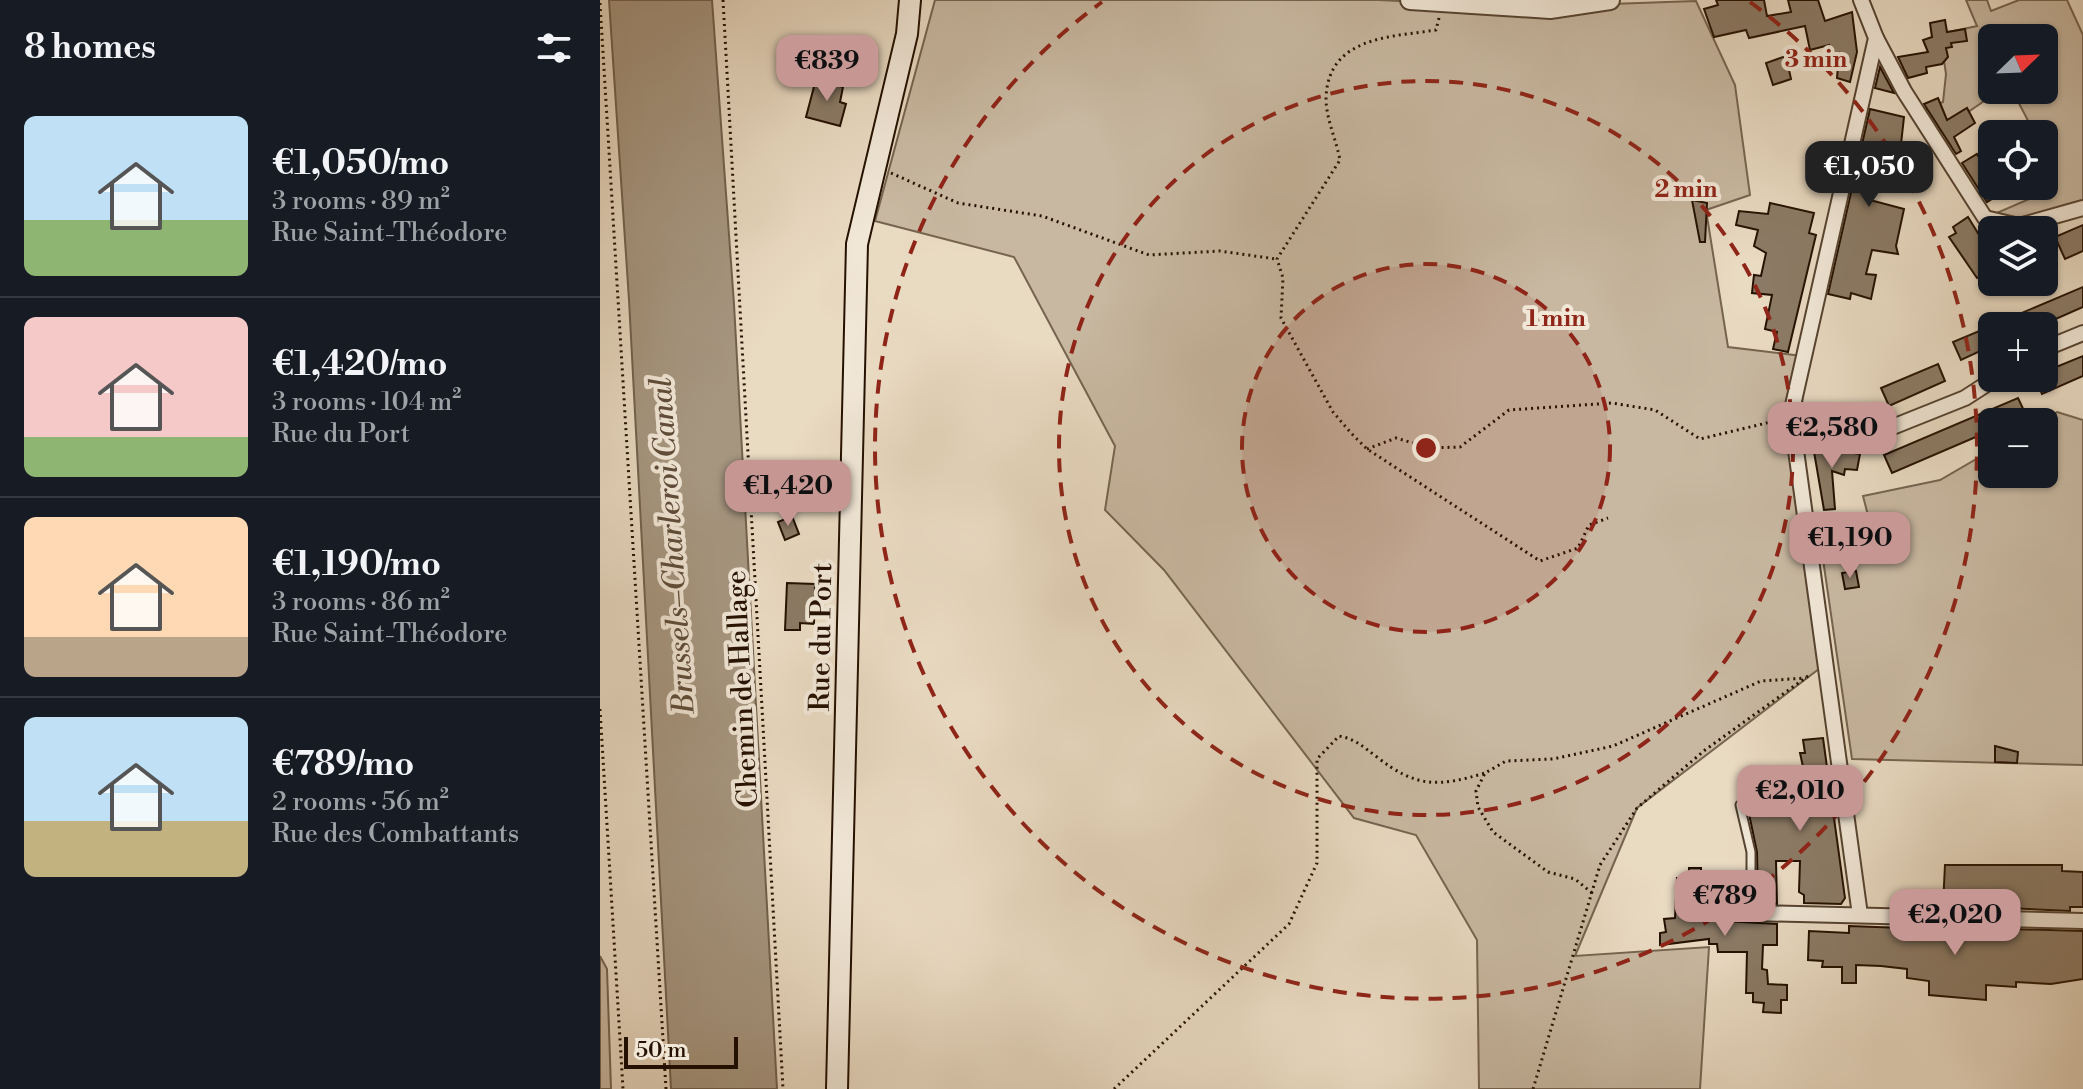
<!DOCTYPE html>
<meta charset="utf-8">
<style>
body{margin:0;font-family:"Libre Bodoni",serif;background:#20242c;color:#f1f3f6;height:100vh;display:flex;flex-direction:column;font-size:30px;white-space:nowrap}
*{box-sizing:border-box;margin:0}
p{font-size:26px;color:#9ea1a6}
.icon{flex:none;width:44px;height:44px;fill:none;stroke:currentColor;stroke-width:2;stroke-linecap:round;stroke-linejoin:round}
.map{position:relative;flex:1;overflow:hidden}
.drawer{display:flex;flex-direction:column;background:#171b24;width:600px}
.drawer>*{flex:none}
.needle{width:52px;rotate:67deg}
.controls{position:absolute;left:1378px;top:24px;display:grid;gap:16px}
.controls a{display:grid;place-items:center;width:80px;height:80px;border-radius:12px;background:#171b24;box-shadow:0 2px 6px #0004;font-size:40px}
.scale{position:absolute;left:24px;bottom:20px;width:114px;box-sizing:border-box;padding-left:8px;border:4px solid #251100;border-top:0;font-size:22px;line-height:28px;white-space:nowrap;color:#251100;-webkit-text-stroke:6px #f1e7d7;paint-order:stroke}
.price{position:absolute;translate:-50% -68px;padding:0 18px;border-radius:16px;background:#c59692;color:#111;font-size:26px;line-height:52px;filter:drop-shadow(0 2px 4px #0008)}
.price::after{content:'';position:absolute;left:50%;top:48px;width:24px;height:18px;margin-left:-12px;background:inherit;clip-path:polygon(0 0,100% 0,50% 100%)}
.price.active{background:#222;color:#fff}
ul{padding:0;list-style:none}
li{display:flex;align-items:center;gap:24px;height:200px;padding:0 24px}
li+li{border-top:2px solid #363941}
li span{display:grid;place-items:center;flex:none;width:224px;height:160px;border-radius:12px;color:#555}
li>.icon{margin-inline-start:auto}
span .icon{width:96px;height:96px;fill:#fffc;stroke-width:1}
li b{font-size:34px}
h2{display:flex;justify-content:space-between;align-items:center;height:96px;padding:0 24px;font-size:34px}
main{display:flex;flex:1;min-height:0}
.map>svg:first-child{display:block}
</style>
<main>
<section class="drawer">
<h2>8 homes<svg class="icon" aria-label="filters" viewBox="0 0 24 24"><path d="M4 7h16M4 17h16"/><circle cx="9" cy="7" r="2"/><circle cx="15" cy="17" r="2"/></svg></h2>
<ul>
<li><span style="background:linear-gradient(#bfe0f5 65%,#8fb573 0)"><svg class="icon" aria-label="home" viewBox="0 0 24 24"><path d="M3 11l9-7 9 7M6 9v11h12V9"/></svg></span><div><b>€1,050/mo</b><p>3 rooms · 89 m²</p><p>Rue Saint-Théodore</p></div></li>
<li><span style="background:linear-gradient(#f6c9c9 75%,#8fb573 0)"><svg class="icon" aria-label="home" viewBox="0 0 24 24"><path d="M3 11l9-7 9 7M6 9v11h12V9"/></svg></span><div><b>€1,420/mo</b><p>3 rooms · 104 m²</p><p>Rue du Port</p></div></li>
<li><span style="background:linear-gradient(#ffd9b3 75%,#b9a48a 0)"><svg class="icon" aria-label="home" viewBox="0 0 24 24"><path d="M3 11l9-7 9 7M6 9v11h12V9"/></svg></span><div><b>€1,190/mo</b><p>3 rooms · 86 m²</p><p>Rue Saint-Théodore</p></div></li>
<li><span style="background:linear-gradient(#bfe0f5 65%,#c2b280 0)"><svg class="icon" aria-label="home" viewBox="0 0 24 24"><path d="M3 11l9-7 9 7M6 9v11h12V9"/></svg></span><div><b>€789/mo</b><p>2 rooms · 56 m²</p><p>Rue des Combattants</p></div></li>
</ul>
</section>
<div class="map">
<svg width="1483" height="1089" viewBox="0 0 1483 1089">
<rect width="100%" height="100%" fill="#e9dac2"/>
<filter id="stains"><feTurbulence type="fractalNoise" baseFrequency=".0025" numOctaves="4"/><feColorMatrix values="0 0 0 0 .2 0 0 0 0 .09 0 0 0 0 .02 0 0 0 .5 -.17"/></filter>
<radialGradient id="worn" r=".72"><stop offset=".6" stop-color="#630" stop-opacity="0"/><stop offset="1" stop-color="#630" stop-opacity=".3"/></radialGradient>
<g fill="#c8b8a1" stroke="#766450" stroke-width="2">
<polygon points="335,0 778,0 925,7 1096,1 1135,85 1150,195 1106,210 1128,347 1202,356 1203,506 1224,665 1037,808 975,956 1109,947 1100,1089 879,1089 877,940 816,835 754,818 564,570 505,510 515,446 414,257 275,221"/>
<polygon points="1366,0 1387,0 1391,11 1419,0 1467,0 1483,35 1483,204 1403,224 1392,215 1434,197 1430,186 1444,186 1444,134 1435,134 1412,90 1444,90 1444,38 1392,38 1392,90 1400,90 1332,137 1326,109 1343,102 1346,74 1340,34 1377,26"/>
<polygon points="1457,412 1483,420 1483,765 1252,759 1217,518 1231,529 1272,531 1263,496 1340,480 1392,450 1392,474 1444,474 1444,422 1440,422"/>
<polygon points="0,956 7,969 11,1089 0,1089"/>
</g>
<polygon fill="#a69680" stroke="#72614d" stroke-width="2" points="9,0 112,0 134,304 177,1089 71,1089 29,300"/>
<g fill="#8b7a65" stroke="#251100" stroke-width="2">
<polygon points="1116,0 1164,0 1167,16 1191,12 1188,0 1218,0 1225,21 1252,12 1257,52 1250,82 1237,78 1239,53 1230,54 1229,45 1210,50 1205,26 1149,38 1146,30 1114,37 1104,9 1118,5"/>
<polygon points="1345,20 1347,32 1365,29 1367,41 1351,43 1352,47 1346,48 1348,57 1342,64 1326,67 1327,73 1308,78 1298,57 1328,52 1323,40 1332,37 1330,23"/>
<polygon points="1186,56 1191,79 1173,85 1166,63"/>
<polygon points="1280,67 1294,93 1275,88"/>
<polygon points="216,79 243,87 240,102 246,104 240,126 206,117"/>
<polygon points="1338,98 1347,120 1367,108 1375,123 1354,137 1361,151 1356,154 1324,104"/>
<polygon points="1270,109 1304,117 1301,144 1289,180 1276,177 1270,200 1304,209 1296,246 1298,254 1272,250 1266,274 1276,275 1271,299 1251,293 1250,299 1228,294"/>
<polygon points="1377,154 1381,161 1392,154 1392,186 1412,186 1387,202 1362,163"/>
<polygon points="1092,200 1107,203 1105,242 1100,242"/>
<polygon points="1170,203 1214,213 1209,233 1216,235 1188,352 1173,349 1177,332 1165,329 1172,295 1152,293 1154,275 1161,276 1166,253 1154,246 1158,230 1136,225 1139,211 1168,214"/>
<polygon points="1368,217 1386,246 1392,242 1392,269 1377,278 1349,237 1356,233 1353,227"/>
<polygon points="1483,225 1483,251 1465,259 1455,237"/>
<polygon points="1483,287 1483,307 1440,326 1391,326"/>
<polygon points="1384,329 1391,346 1361,360 1353,342"/>
<polygon points="1483,356 1483,376 1442,394 1435,378 1444,378 1444,372"/>
<polygon points="1338,364 1345,381 1289,406 1281,388"/>
<polygon points="1418,398 1426,415 1411,422 1392,422 1392,430 1292,473 1284,455"/>
<polygon points="1213,446 1260,454 1257,470 1245,469 1244,475 1232,471 1235,509 1224,510"/>
<polygon points="192,516 199,534 185,540 178,522"/>
<polygon points="1256,571 1259,587 1245,589 1242,573"/>
<polygon points="187,583 215,584 214,624 200,623 200,630 185,630"/>
<polygon points="1223,738 1245,898 1241,904 1204,903 1204,895 1199,892 1200,861 1176,861 1177,904 1158,903 1157,852 1148,809 1175,803 1177,775 1205,776 1200,753 1205,753 1203,740"/>
<polygon points="1395,746 1418,752 1417,763 1395,762"/>
<polygon points="1345,865 1462,865 1462,871 1483,872 1483,907 1470,907 1470,911 1343,905"/>
<polygon points="1089,868 1101,868 1101,890 1110,890 1109,903 1103,911 1107,920 1177,924 1177,945 1163,945 1162,969 1167,970 1168,984 1187,985 1187,1000 1181,1000 1181,1013 1163,1012 1164,1003 1153,1002 1153,993 1146,993 1147,952 1118,952 1117,944 1109,944 1109,939 1060,945 1060,933 1066,932 1064,919 1075,918 1077,878 1089,878"/>
<polygon points="1249,926 1358,930 1358,934 1409,937 1409,929 1483,931 1483,979 1451,984 1416,982 1416,987 1386,985 1386,1000 1329,995 1329,981 1307,978 1307,969 1281,966 1256,965 1256,983 1242,983 1242,967 1222,967 1223,961 1208,960 1209,931 1249,933"/>
</g>
<g fill="none" stroke-linecap="round" stroke-linejoin="round">
<defs>
<polyline id="service" points="1140,805 1151,852 1151,913"/>
<g id="minor">
<polyline points="1276,38 1304,91 1385,218 1419,226 1483,208"/>
<polyline points="1444,349 1483,333"/>
<polyline points="1191,414 1290,428 1365,398 1396,378"/>
<polyline points="1113,912 1483,921"/>
<polyline points="1260,915 1191,414 1276,38 1261,0"/>
</g>
<polyline id="tertiary" points="810,0 950,9 1010,0"/>
<polyline id="secondary" points="237,1089 257,244 307,34 310,0"/>
</defs>
<use href="#service" stroke="#564330" stroke-width="11"/>
<use href="#minor" stroke="#564330" stroke-width="18"/>
<use href="#tertiary" stroke="#564330" stroke-width="22"/>
<use href="#secondary" stroke="#251100" stroke-width="24"/>
<g stroke="#251100" stroke-width="3" stroke-dasharray="2 4" stroke-linecap="butt">
<polyline points="123,0 183,1089"/>
<polyline points="0,3 66,1089"/>
<path d="M 839,18 L 836,30 C 792,37 728,36 726,98 C 726,119 736,139 740,160 L 677,259 L 683,278 L 681,318 L 733,412 L 751,433 L 767,449 L 940,561 L 978,548 L 989,525 L 1008,518"/>
<polyline points="291,173 358,203 442,216 549,255 620,251 676,259"/>
<polyline points="767,449 796,438 830,448 860,447 909,410 1012,403 1055,410 1100,439 1179,420"/>
<polyline points="0,709 23,1089"/>
<polyline points="992,893 975,879 948,872 893,832 878,807 876,791 885,773 906,761 953,759 1013,746 1161,681 1206,678"/>
<path d="M 514,1089 L 689,924 L 717,863 L 717,759 L 739,736 C 756,739 763,747 777,757 C 816,788 839,787 885,773"/>
<polyline points="933,1089 1000,865 1037,808 1105,750 1211,674"/>
</g>
<use href="#service" stroke="#f1e7d7" stroke-width="7"/>
<use href="#minor" stroke="#f1e7d7" stroke-width="14"/>
<use href="#tertiary" stroke="#f1e7d7" stroke-width="18"/>
<use href="#secondary" stroke="#f1e7d7" stroke-width="20"/>
</g>
<circle cx="826" cy="448" r="184" fill="#8f2418" fill-opacity=".12"/>
<g fill="none" stroke="#8f2418" stroke-width="4" stroke-dasharray="14 10">
<circle cx="826" cy="448" r="184"/>
<circle cx="826" cy="448" r="367"/>
<path d="M1150 2A551 551 0 1 1 502 2"/>
</g>
<g text-anchor="middle" stroke-width="8" stroke-linejoin="round" paint-order="stroke">
<g font-size="28" fill="#251100" stroke="#f1e7d7">
<text transform="translate(220 637) rotate(-89)" y="10">Rue du Port</text>
<text transform="translate(141 689) rotate(-93)" y="10">Chemin de Hallage</text>
</g>
<g font-size="30" font-style="italic" fill="#5f4d3a" stroke="#f1e7d7">
<text transform="translate(72 546) rotate(-94)" y="10">Brussels–Charleroi Canal</text>
</g>
</g>
<circle cx="826" cy="448" r="12" fill="#8f2418" stroke="#f1e7d7" stroke-width="4"/>
<g font-size="24" text-anchor="middle" font-weight="bold" fill="#8f2418" stroke="#f1e7d7" stroke-width="8" stroke-linejoin="round" paint-order="stroke">
<text x="1216" y="67">3 min</text>
<text x="1086" y="197">2 min</text>
<text x="956" y="326">1 min</text>
</g>
<rect width="100%" height="100%" filter="url(#stains)"/>
<rect width="100%" height="100%" fill="url(#worn)"/>
</svg>
<div class="controls">
<a><svg class="needle" viewBox="-14 -14 28 28"><path d="M0-13l5 13h-10z" fill="#e53935"/><path d="M0 13l5-13h-10z" fill="#9ea1a6"/></svg></a>
<a><svg class="icon" aria-label="locate" viewBox="0 0 24 24"><circle cx="12" cy="12" r="6"/><path d="M12 2v4M12 18v4M2 12h4M18 12h4"/></svg></a>
<a><svg class="icon" aria-label="layers" viewBox="0 0 24 24"><path d="M12 4l9 5-9 5-9-5zM3 14l9 5 9-5"/></svg></a>
<a>+</a>
<a>−</a>
</div>
<div class="scale">50 m</div>
<b class="price" style="left:227px;top:103px">€839</b>
<b class="price active" style="left:1269px;top:209px">€1,050</b>
<b class="price" style="left:1232px;top:470px">€2,580</b>
<b class="price" style="left:188px;top:528px">€1,420</b>
<b class="price" style="left:1250px;top:580px">€1,190</b>
<b class="price" style="left:1200px;top:833px">€2,010</b>
<b class="price" style="left:1125px;top:938px">€789</b>
<b class="price" style="left:1355px;top:957px">€2,020</b>
</div>
</main>
